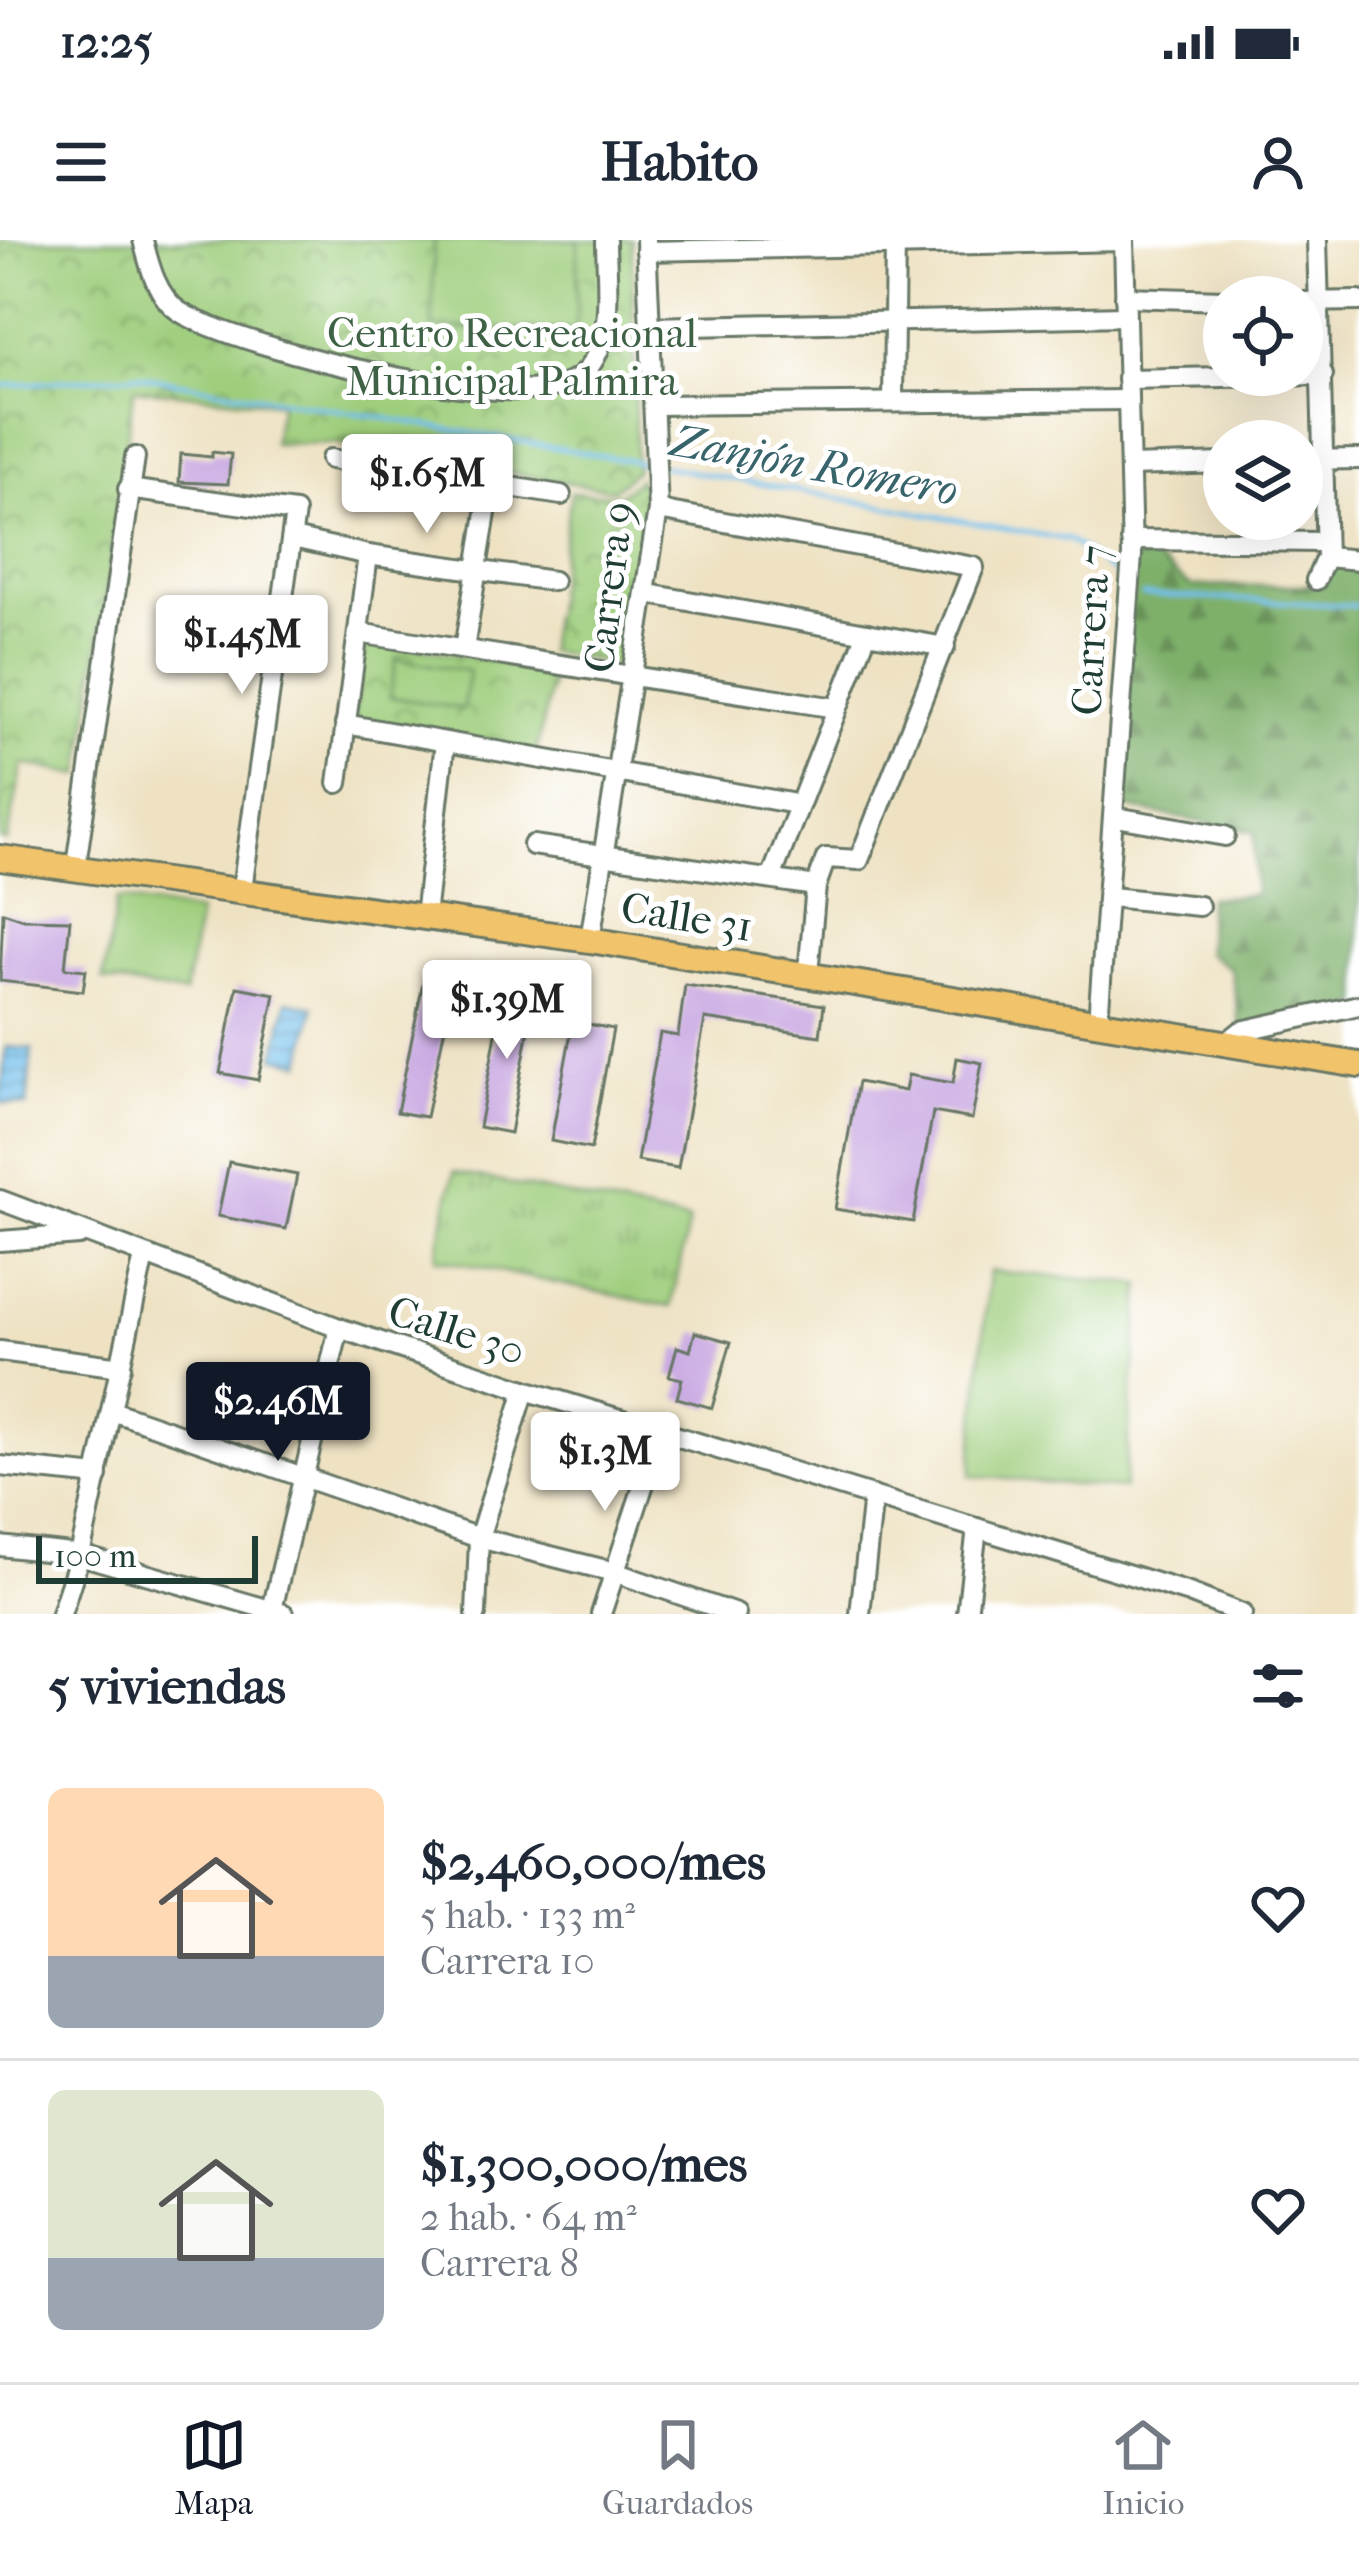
<!DOCTYPE html>
<html lang="es">
<meta charset="utf-8">
<style>
body{margin:0;font-family:"IM FELL French Canon",serif;background:#f6f6f7;color:#1f2937;height:100vh;display:flex;flex-direction:column;font-size:45px;white-space:nowrap}
*{box-sizing:border-box;margin:0}
p{font-size:39px;color:#747a83}
.icon{flex:none;width:66px;height:66px;fill:none;stroke:currentColor;stroke-width:2;stroke-linecap:round;stroke-linejoin:round}
.map{position:relative;height:1374px;overflow:hidden}
.side{display:flex;flex-direction:column;background:#fff;flex:1}
.side>*{flex:none}
.buttons{position:absolute;left:1203px;top:36px;display:grid;gap:24px}
.buttons a{display:grid;place-items:center;width:120px;height:120px;border-radius:50%;background:#fff;box-shadow:0 12px 48px #0002;font-size:60px}
.scale{position:absolute;left:36px;bottom:30px;width:222px;box-sizing:border-box;padding-left:12px;border:6px solid #1f3d34;border-top:0;font-size:33px;line-height:42px;white-space:nowrap;color:#1f3d34;-webkit-text-stroke:9px #fff;paint-order:stroke}
.price{position:absolute;translate:-50% -102px;padding:0 27px;border-radius:12px;background:#fff;color:#222;font-size:39px;line-height:78px;filter:drop-shadow(0 3px 6px #0008)}
.price::after{content:'';position:absolute;left:50%;top:72px;width:36px;height:27px;margin-left:-18px;background:inherit;clip-path:polygon(0 0,100% 0,50% 100%)}
.price.selected{background:#111827;color:#fff}
ul{padding:0;list-style:none}
li{display:flex;align-items:center;gap:36px;height:300px;padding:0 48px}
li+li{border-top:3px solid #e0e1e3}
li span{display:grid;place-items:center;flex:none;width:336px;height:240px;border-radius:18px;color:#555}
li>.icon{margin-inline-start:auto}
span .icon{width:144px;height:144px;fill:#fffc;stroke-width:1}
li b{font-size:51px}
h2{display:flex;justify-content:space-between;align-items:center;height:144px;padding:0 48px;font-size:51px}
.status{display:flex;justify-content:space-between;align-items:center;height:84px;padding:0 60px;background:#fff;direction:ltr}
.status svg{height:33px;fill:currentColor}
header{display:flex;justify-content:space-between;align-items:center;height:156px;padding:0 48px;background:#fff;font-size:54px;font-weight:700}
.menu{display:flex;justify-content:space-around;align-items:center;height:168px;border-top:3px solid #e0e1e3;background:#fff;font-size:33px;color:#747a83}
.menu a{display:grid;justify-items:center;gap:6px}
.menu .selected{color:#111827}
.map>svg:first-child{display:block}
</style>
<div class="status"><b>12:25</b><svg viewBox="0 0 49 12"><path d="M0 12V9h3v3zM5 12V6h3v6zM10 12V3h3v9zM15 12V0h3v12zM26 1h20v11H26zM47 4h2v5h-2z"/></svg></div>
<header><svg class="icon" aria-label="menu" viewBox="0 0 24 24"><path d="M4 6h16M4 12h16M4 18h16"/></svg>Habito<svg class="icon" aria-label="person" viewBox="0 0 24 24"><circle cx="12" cy="8" r="4"/><path d="M4 21q1-7 8-7t8 7"/></svg></header>
<div class="map">
<svg width="1359" height="1374" viewBox="0 0 1359 1374">
<defs>
<pattern id="grass-tufts" width="24" height="20" patternUnits="userSpaceOnUse" patternTransform="scale(3)"><rect width="24" height="20" fill="#9ecd7b"/><path d="M3 7l-1-3M5 7V3M7 7l1-3M15 17l-1-3M17 17v-4M19 17l1-3" fill="none" stroke="#80a866"/></pattern>
<pattern id="forest-firs" width="22" height="20" patternUnits="userSpaceOnUse" patternTransform="scale(3)"><rect width="22" height="20" fill="#7eb06b"/><path d="M5 1l3.5 6h-7zM16 11l3.5 6h-7z" fill="#679059"/></pattern>
<pattern id="park-crowns" width="20" height="18" patternUnits="userSpaceOnUse" patternTransform="scale(3)"><rect width="20" height="18" fill="#9ecd7b"/><path d="M2 6a3 3 0 1 1 6 0M12 15a3 3 0 1 1 6 0" fill="none" stroke="#80a866"/></pattern>
<pattern id="water-rules" width="6" height="5" patternUnits="userSpaceOnUse" patternTransform="scale(3)"><rect width="6" height="5" fill="#73c0ed"/><path d="M0 2.5h6" fill="none" stroke="#5e9dc1"/></pattern>
</defs>
<rect width="100%" height="100%" fill="#fff"/>
<filter id="ink" filterUnits="userSpaceOnUse"><feTurbulence type="fractalNoise" baseFrequency=".00833" numOctaves="2"/><feDisplacementMap in="SourceGraphic" scale="24" xChannelSelector="R" yChannelSelector="G"/><feConvolveMatrix kernelMatrix="1 2 1 2 8 2 1 2 1" color-interpolation-filters="sRGB"/></filter>
<filter id="wash" filterUnits="userSpaceOnUse"><feTurbulence type="fractalNoise" baseFrequency=".004" numOctaves="4" result="noise"/><feDisplacementMap in="SourceGraphic" scale="48" xChannelSelector="R" yChannelSelector="G"/><feGaussianBlur stdDeviation="2.7" result="paint"/><feColorMatrix in="noise" values="0 0 0 0 0 0 0 0 0 0 0 0 0 0 0 0 0 1.4 0 .05"/><feComposite in="paint" operator="in"/></filter>
<g filter="url(#wash)">
<rect width="100%" height="100%" fill="#eee2c3"/>
<polygon fill="url(#grass-tufts)" stroke="#5e8558" stroke-width="3" points="454,932 689,981 671,1067 436,1018"/>
<polygon fill="url(#forest-firs)" stroke="#4e7650" stroke-width="3" points="1131,300 1191,346 1325,345 1326,317 1359,320 1359,765 1241,791 1231,729 1207,713 1208,658 1255,655 1254,592 1117,566"/>
<g fill="url(#park-crowns)" stroke="#5e8558" stroke-width="3">
<polygon points="0,0 632,0 636,230 613,250 334,203 273,204 280,163 134,149 81,535 23,524 7,601 0,600"/>
<polygon points="639,239 648,264 627,427 547,411 571,252 618,256"/>
<polygon points="365,400 554,430 536,513 353,480"/>
</g>
<g fill="#9ecd7b" stroke="#5e8558" stroke-width="3">
<polygon points="434,0 578,0 576,90 432,87"/>
<polygon points="396,419 469,431 463,469 390,457"/>
<polygon points="117,659 199,673 185,754 103,740"/>
<polygon points="989,1031 1141,1044 1124,1249 971,1236"/>
</g>
<g fill="url(#water-rules)" stroke="#497e90" stroke-width="3">
<polygon points="287,761 314,767 302,823 275,817"/>
<polygon points="6,807 32,809 27,866 0,863"/>
</g>
<g fill="none" stroke-linecap="round" stroke-linejoin="round">
<g stroke="#73c0ed" stroke-width="4.5">
<polyline points="0,146 136,135 650,224"/>
<polyline points="661,226 1069,300 1112,332"/>
<polyline points="1143,355 1359,366"/>
</g>
</g>
<g id="blocks">
<g fill="#c5a2e0">
<polygon points="212,212 231,214 228,244 179,242 181,214 212,217"/>
<polygon points="3,672 24,679 70,680 65,728 86,730 83,751 0,741"/>
<polygon points="425,733 455,739 426,877 397,872"/>
<polygon points="685,745 824,765 820,796 705,779 678,928 637,921 660,793 678,796"/>
<polygon points="237,747 275,754 258,840 220,833"/>
<polygon points="504,750 535,756 510,893 479,887"/>
<polygon points="573,781 613,789 591,909 551,901"/>
<polygon points="957,818 982,823 972,879 933,872 913,982 835,969 858,842 905,851 908,835 953,843"/>
<polygon points="229,922 297,935 286,989 218,976"/>
<polygon points="695,1092 731,1102 712,1168 677,1158 682,1139 669,1136 677,1107 690,1111"/>
</g>
</g>
</g>
<g filter="url(#ink)">
<use href="#blocks" fill-opacity="0" stroke="#677766" stroke-width="3"/>
<g fill="none" stroke-linecap="round" stroke-linejoin="round">
<defs>
<g id="minor">
<path d="M 143,0 C 149,25 157,57 180,72 C 238,107 538,186 585,132 C 616,97 606,43 606,0"/>
<polyline points="646,11 1124,1"/>
<polyline points="1125,57 1224,60"/>
<polyline points="1302,62 1359,61"/>
<polyline points="648,87 1125,76"/>
<polyline points="1127,139 1323,135"/>
<polyline points="893,161 895,0"/>
<polyline points="654,165 1127,160"/>
<polyline points="331,219 561,255"/>
<polyline points="1302,220 1359,219"/>
<polyline points="1130,226 1224,223"/>
<polyline points="128,249 295,272 242,649"/>
<polyline points="658,270 974,327 859,620 826,618 816,646 808,734"/>
<polyline points="293,298 368,315 553,341"/>
<polyline points="1131,300 1324,302"/>
<polyline points="1326,317 1359,320"/>
<polyline points="1316,340 1326,317 1317,0"/>
<polyline points="649,354 945,407"/>
<polyline points="358,393 836,468"/>
<polyline points="464,409 491,242"/>
<polyline points="345,484 796,564"/>
<polyline points="338,543 368,315"/>
<polyline points="1116,577 1225,596"/>
<polyline points="533,605 816,646"/>
<polyline points="76,625 135,217"/>
<polyline points="771,638 867,393"/>
<polyline points="1110,657 1199,666"/>
<polyline points="425,676 445,502"/>
<polyline points="590,700 658,270 646,0"/>
<polyline points="1098,782 1132,315 1124,0"/>
<polyline points="1226,803 1241,791 1359,765"/>
<polyline points="0,960 339,1088 525,1150 1189,1353 1242,1374"/>
<polyline points="0,1001 79,995"/>
<polyline points="0,1111 121,1127"/>
<polyline points="112,1171 479,1298 614,1332 736,1374"/>
<polyline points="0,1226 98,1236"/>
<polyline points="0,1306 80,1315 284,1374"/>
<polyline points="61,1374 80,1315 144,1016"/>
<polyline points="271,1374 339,1088"/>
<polyline points="476,1374 479,1298 525,1150"/>
<polyline points="601,1374 661,1192"/>
<polyline points="860,1374 873,1256"/>
<polyline points="967,1374 977,1288"/>
</g>
<polyline id="major" points="0,618 590,700 1359,825"/>
</defs>
<use href="#minor" stroke="#677766" stroke-width="24"/>
<use href="#major" stroke="#677766" stroke-width="30"/>
<use href="#minor" stroke="#fff" stroke-width="18"/>
<use href="#major" stroke="#f1c36a" stroke-width="24"/>
</g>
</g>
<g text-anchor="middle" stroke-width="10" stroke-linejoin="round" paint-order="stroke">
<g font-size="42" fill="#3f6146" stroke="#fff">
<text x="512" y="107">Centro Recreacional<tspan x="512" dy="48">Municipal Palmira</tspan></text>
</g>
<g font-size="42" fill="#1f3d34" stroke="#fff">
<text transform="translate(608 347) rotate(-83)" y="15">Carrera 9</text>
<text transform="translate(1090 390) rotate(-87)" y="15">Carrera 7</text>
<text transform="translate(687 676) rotate(9)" y="15">Calle 31</text>
<text transform="translate(457 1090) rotate(18)" y="15">Calle 30</text>
</g>
<g font-size="45" font-style="italic" fill="#38646c" stroke="#fff">
<text transform="translate(815 224) rotate(10)" y="16">Zanjón Romero</text>
</g>
</g>
</svg>
<div class="buttons">
<a><svg class="icon" aria-label="locate" viewBox="0 0 24 24"><circle cx="12" cy="12" r="6"/><path d="M12 2v4M12 18v4M2 12h4M18 12h4"/></svg></a>
<a><svg class="icon" aria-label="layers" viewBox="0 0 24 24"><path d="M12 4l9 5-9 5-9-5zM3 14l9 5 9-5"/></svg></a>
</div>
<div class="scale">100 m</div>
<b class="price" style="left:427px;top:296px">$1.65M</b>
<b class="price" style="left:242px;top:457px">$1.45M</b>
<b class="price" style="left:507px;top:822px">$1.39M</b>
<b class="price selected" style="left:278px;top:1224px">$2.46M</b>
<b class="price" style="left:605px;top:1274px">$1.3M</b>
</div>
<section class="side">
<h2>5 viviendas<svg class="icon" aria-label="filters" viewBox="0 0 24 24"><path d="M4 7h16M4 17h16"/><circle cx="9" cy="7" r="2"/><circle cx="15" cy="17" r="2"/></svg></h2>
<ul>
<li><span style="background:linear-gradient(#ffd9b3 70%,#9aa5b1 0)"><svg class="icon" aria-label="home" viewBox="0 0 24 24"><path d="M3 11l9-7 9 7M6 9v11h12V9"/></svg></span><div><b>$2,460,000/mes</b><p>5 hab. · 133 m²</p><p>Carrera 10</p></div><svg class="icon" aria-label="heart" viewBox="0 0 24 24"><path d="M12 20l-8-8c-3-5 5-10 8-4 3-6 11-1 8 4z"/></svg></li>
<li><span style="background:linear-gradient(#dfe7d0 70%,#9aa5b1 0)"><svg class="icon" aria-label="home" viewBox="0 0 24 24"><path d="M3 11l9-7 9 7M6 9v11h12V9"/></svg></span><div><b>$1,300,000/mes</b><p>2 hab. · 64 m²</p><p>Carrera 8</p></div><svg class="icon" aria-label="heart" viewBox="0 0 24 24"><path d="M12 20l-8-8c-3-5 5-10 8-4 3-6 11-1 8 4z"/></svg></li>
</ul>
</section>
<nav class="menu">
<a class="selected"><svg class="icon" aria-label="map" viewBox="0 0 24 24"><path d="M3 6l6-2 6 2 6-2v14l-6 2-6-2-6 2zM9 4v14M15 6v14"/></svg>Mapa</a>
<a><svg class="icon" aria-label="saved" viewBox="0 0 24 24"><path d="M7 4h10v16l-5-4-5 4z"/></svg>Guardados</a>
<a><svg class="icon" aria-label="home" viewBox="0 0 24 24"><path d="M3 11l9-7 9 7M6 9v11h12V9"/></svg>Inicio</a>
</nav>
